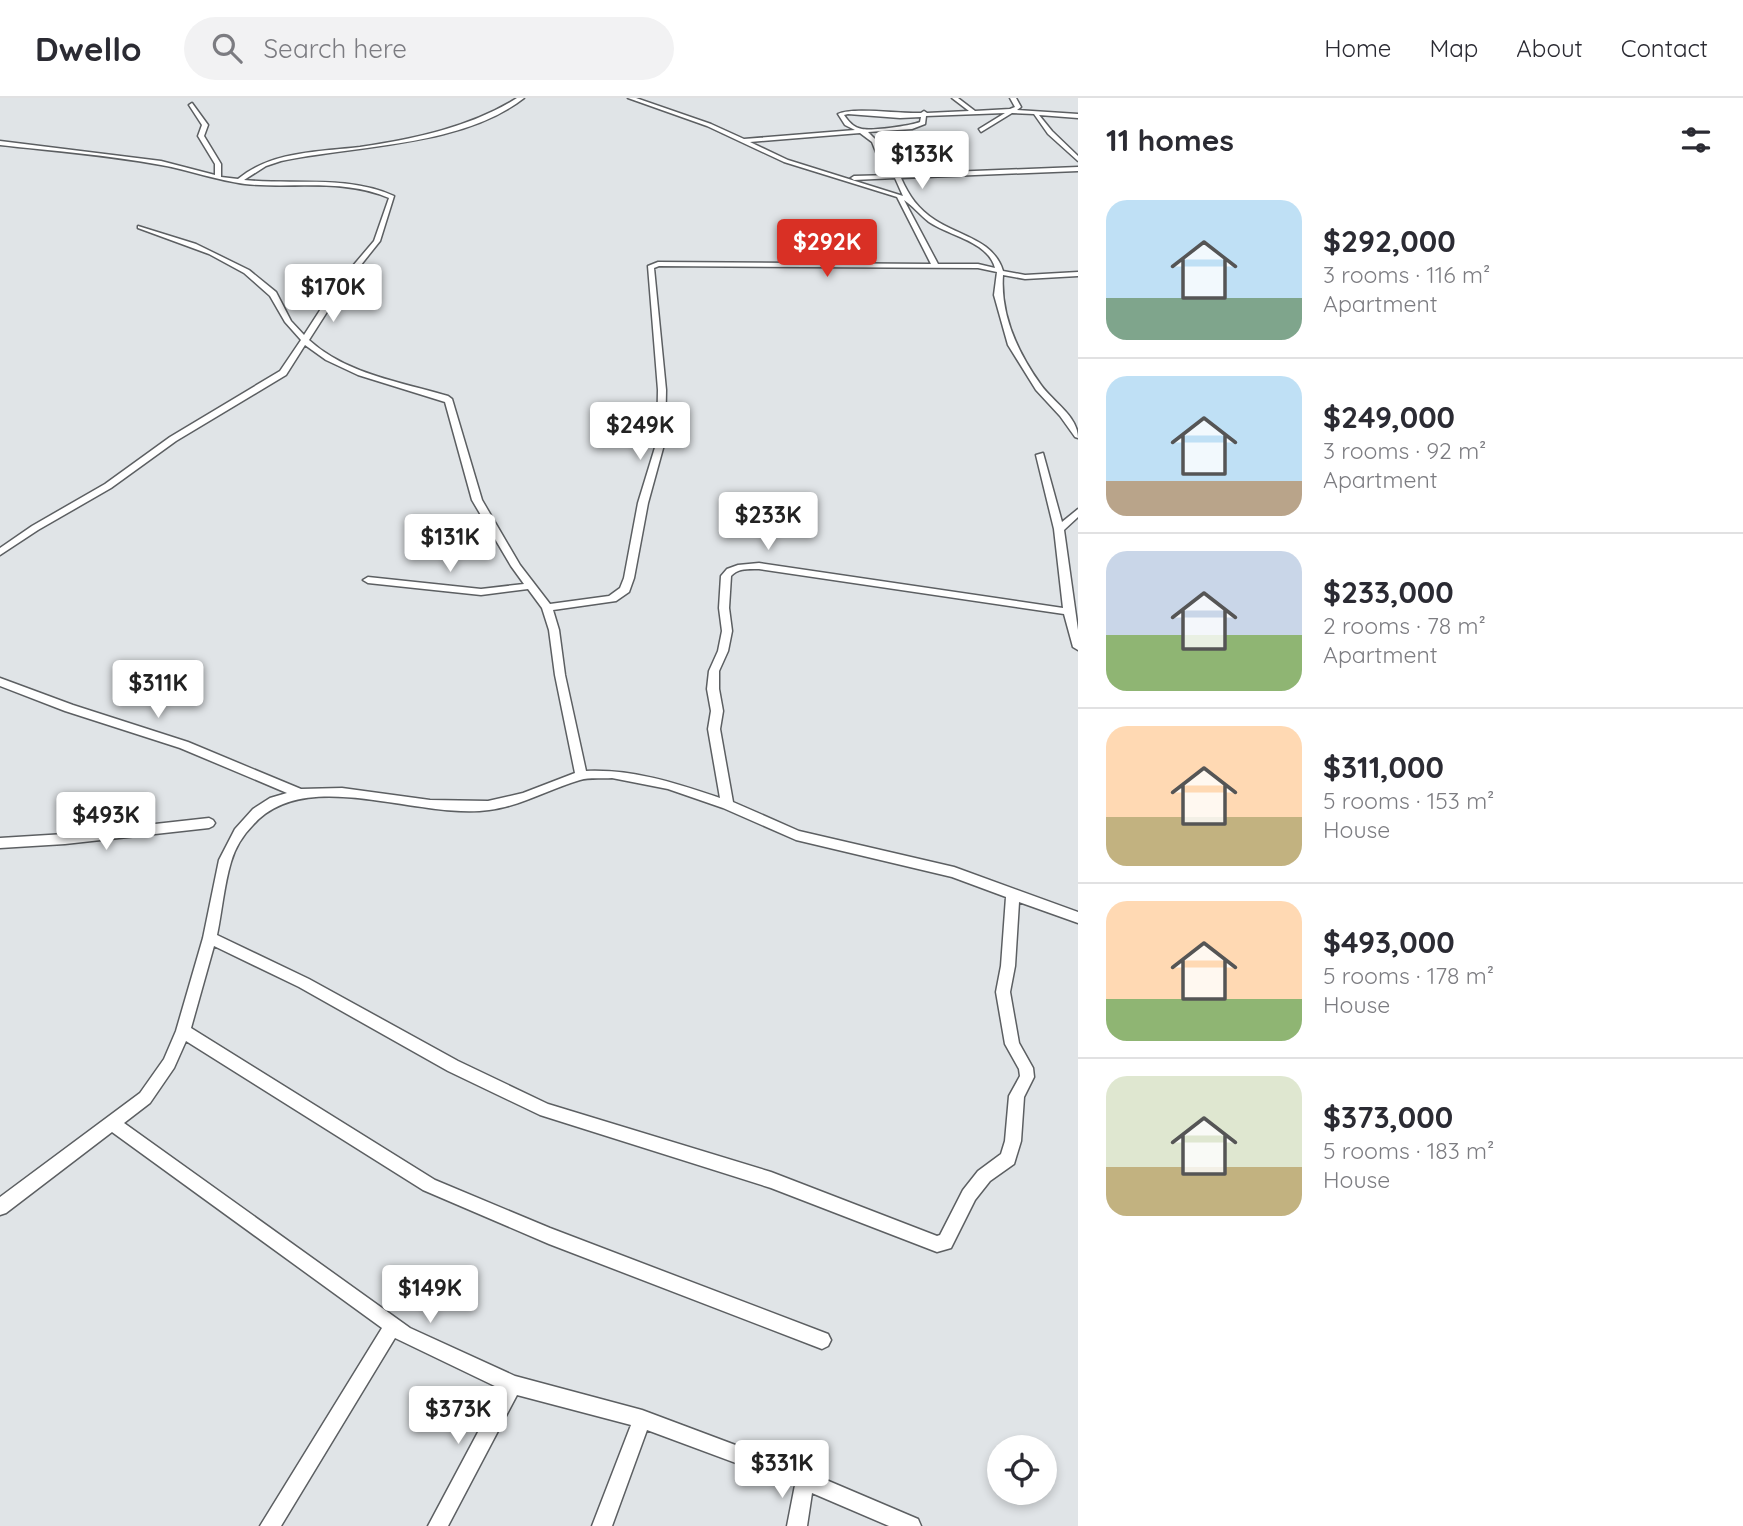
<!DOCTYPE html>
<meta charset="utf-8">
<style>
body{margin:0;font-family:Quicksand,sans-serif;background:#f2f2f3;color:#2b2b33;height:100vh;display:flex;flex-direction:column;font-size:26px;white-space:nowrap}
*{box-sizing:border-box;margin:0}
p{font-size:23px;color:#7c7c81}
.icon{flex:none;width:38px;height:38px;fill:none;stroke:currentColor;stroke-width:2;stroke-linecap:round;stroke-linejoin:round}
.map{position:relative;flex:1;overflow:hidden}
.side{display:flex;flex-direction:column;background:#fff;width:665px}
.side>*{flex:none}
.tools{position:absolute;left:987px;top:1337px;display:grid;gap:14px}
.tools a{display:grid;place-items:center;width:70px;height:70px;border-radius:50%;background:#fff;box-shadow:0 4px 10px #0003;font-size:35px}
.price{position:absolute;translate:-50% -60px;padding:0 16px;border-radius:7px;background:#fff;color:#222;font-size:23px;line-height:46px;filter:drop-shadow(0 2px 4px #0008)}
.price::after{content:'';position:absolute;left:50%;top:42px;width:21px;height:16px;margin-left:-10px;background:inherit;clip-path:polygon(0 0,100% 0,50% 100%)}
.price.active{background:#d93025;color:#fff}
ul{padding:0;list-style:none}
li{display:flex;align-items:center;gap:21px;height:175px;padding:0 28px}
li+li{border-top:2px solid #e1e1e2}
li span{display:grid;place-items:center;flex:none;width:196px;height:140px;border-radius:21px;color:#555}
li>.icon{margin-inline-start:auto}
span .icon{width:84px;height:84px;fill:#fffc;stroke-width:1}
li b{font-size:30px}
h2{display:flex;justify-content:space-between;align-items:center;height:84px;padding:0 28px;font-size:30px}
header{display:flex;align-items:center;gap:42px;box-sizing:border-box;height:98px;padding:0 35px;background:#fff;border-bottom:2px solid #e1e1e2}
header strong{font-size:33px}
nav{display:flex;gap:38px;margin-inline-start:auto;font-size:24px}
.search{width:490px;height:63px;background:#f2f2f3;display:flex;align-items:center;gap:18px;box-sizing:border-box;padding:0 24px;border-radius:38px;color:#7c7c81;font-size:26px}
main{display:flex;flex:1;min-height:0}
.map>svg:first-child{display:block}
</style>
<header>
<strong>Dwello</strong>
<div class="search"><svg class="icon" aria-label="search" viewBox="0 0 24 24"><circle cx="10" cy="10" r="6"/><path d="M15 15l6 6"/></svg>Search here</div>
<nav><a>Home</a><a>Map</a><a>About</a><a>Contact</a></nav>
</header>
<main>
<div class="map">
<svg width="1078" height="1428" viewBox="0 0 1078 1428">
<rect width="100%" height="100%" fill="#e0e4e7"/>
<g fill="none" stroke-linecap="round" stroke-linejoin="round">
<defs>
<g id="minor">
<path d="M 517,0 L 524,0 C 461,49 356,47 281,63 L 266,68 L 244,82 C 294,87 347,77 394,98 L 380,143 L 341,192 L 309,242 C 346,276 401,284 448,298 L 452,301 L 482,402 L 520,467 L 550,506 L 609,498 L 620,490 L 624,480 L 638,405 L 657,343 L 658,292 L 648,168 L 658,164 L 931,166 L 897,99 L 784,64 L 707,28 L 628,0 L 636,0 L 711,26 L 744,41 L 855,32 L 845,27 L 838,16 C 853,9 901,16 921,15 L 924,13 L 927,15 L 969,13 L 952,0 L 958,0 L 975,13 L 1010,11 L 1015,9 L 1010,0 L 1016,0 L 1021,9 L 1017,12 L 1078,16 L 1078,20 L 1039,17 L 1052,33 L 1078,58 L 1078,63 L 1048,36 L 1034,16 L 1012,15 L 981,34 L 979,31 L 1005,15 L 926,18 L 925,26 L 912,31 L 868,34 L 878,44 L 944,43 L 957,39 L 960,41 L 944,47 L 880,48 L 884,59 L 900,76 L 1078,69 L 1078,73 L 901,80 C 909,98 918,111 935,122 C 959,138 994,142 1003,173 L 1025,177 L 1078,174 L 1078,178 L 1025,181 L 1003,177 C 1000,217 1018,255 1041,287 C 1053,304 1078,318 1078,340 L 1075,339 L 1060,318 L 1036,292 L 1008,247 L 994,197 L 997,174 L 978,170 L 659,168 L 654,170 L 666,292 L 665,343 L 648,405 L 634,480 L 629,494 L 616,503 L 553,512 L 559,532 L 565,577 L 586,673 C 633,671 676,685 720,700 L 708,631 L 711,613 L 707,591 L 709,573 L 718,553 L 722,533 L 719,510 L 721,478 L 727,471 L 738,467 L 759,465 L 1063,510 L 1054,431 L 1036,357 L 1043,355 L 1062,424 L 1078,411 L 1078,419 L 1064,432 L 1078,532 L 1078,552 L 1073,549 L 1064,516 L 759,471 C 749,471 738,470 731,478 L 729,510 L 732,533 L 728,553 L 719,573 L 719,591 L 723,613 L 720,631 L 733,704 L 799,733 L 954,769 L 1078,814 L 1078,825 L 1019,804 L 1015,868 L 1010,894 L 1019,945 L 1033,970 L 1034,979 L 1024,999 L 1021,1043 L 1014,1066 L 990,1083 L 975,1102 L 951,1150 L 937,1154 L 771,1090 L 540,1017 L 448,973 L 299,889 L 214,848 L 191,930 L 435,1082 L 550,1130 L 828,1236 L 831,1242 L 828,1248 L 822,1251 L 549,1146 L 423,1092 L 186,943 L 174,970 L 150,1005 L 124,1025 L 410,1230 L 515,1278 L 642,1312 L 805,1373 L 918,1421 L 921,1428 L 889,1428 L 812,1395 L 807,1428 L 787,1428 L 795,1387 L 647,1332 L 612,1428 L 592,1428 L 631,1327 L 517,1297 L 448,1428 L 428,1428 L 501,1291 L 395,1240 L 281,1428 L 260,1428 L 382,1230 L 112,1034 L 6,1115 L 0,1117 L 0,1099 L 140,995 L 164,961 L 176,933 L 203,840 L 219,762 L 235,731 L 253,711 L 270,700 L 287,695 L 180,650 L 65,613 L 0,588 L 0,580 L 73,607 L 188,644 L 301,691 L 342,690 L 430,702 L 488,703 L 523,695 L 575,675 L 555,577 L 549,532 L 542,510 L 528,491 L 481,497 L 368,485 L 363,482 L 368,479 L 481,491 L 524,486 L 511,468 L 472,402 L 445,304 L 358,277 L 326,262 L 305,247 L 286,277 L 176,343 L 111,390 L 38,432 L 0,457 L 0,450 L 32,428 L 105,386 L 170,339 L 280,273 L 301,242 L 285,224 L 270,198 L 244,175 L 209,156 L 138,130 L 138,128 L 196,146 L 249,172 L 276,194 L 291,223 L 304,237 L 335,189 L 374,143 L 389,100 C 344,80 292,91 245,86 C 216,82 189,72 161,67 C 108,57 53,53 0,47 L 0,43 L 161,63 L 215,77 L 215,66 L 198,38 L 202,27 L 189,7 L 192,5 L 208,27 L 204,38 L 221,66 L 221,79 L 238,81 C 272,53 318,54 360,49 C 414,41 471,29 517,0 ZM 848,16 L 900,20 L 921,19 L 920,24 C 910,28 872,33 862,31 C 854,30 848,23 844,17 ZM 860,35 L 872,44 L 878,59 L 893,77 L 854,78 L 851,80 L 854,82 L 895,80 L 903,98 L 788,62 L 750,44 ZM 904,102 C 913,108 920,117 929,124 C 949,138 988,143 995,170 L 978,166 L 938,166 ZM 612,680 L 668,691 L 723,710 L 796,742 L 952,779 L 1006,799 L 1001,868 L 996,894 L 1005,946 L 1019,971 L 1020,978 L 1009,998 L 1005,1043 L 1001,1056 L 978,1073 L 963,1092 L 940,1137 L 937,1138 L 771,1074 L 548,1006 L 458,963 L 309,881 L 217,837 C 222,813 224,787 231,764 C 235,750 243,737 253,727 C 306,667 417,722 489,712 C 521,708 549,691 580,682 C 590,679 602,681 612,680 Z"/>
<polygon points="209,720 213,722 215,725 213,728 209,730 65,746 0,750 0,740 65,736"/>
</g>
</defs>
<use href="#minor" stroke="#5c5f62" stroke-width="3"/>
<use href="#minor" fill="#fff" fill-rule="evenodd"/>
</g>
</svg>
<div class="tools">
<a><svg class="icon" aria-label="locate" viewBox="0 0 24 24"><circle cx="12" cy="12" r="6"/><path d="M12 2v4M12 18v4M2 12h4M18 12h4"/></svg></a>
</div>
<b class="price" style="left:922px;top:93px">$133K</b>
<b class="price active" style="left:827px;top:181px">$292K</b>
<b class="price" style="left:333px;top:226px">$170K</b>
<b class="price" style="left:640px;top:364px">$249K</b>
<b class="price" style="left:768px;top:454px">$233K</b>
<b class="price" style="left:450px;top:476px">$131K</b>
<b class="price" style="left:158px;top:622px">$311K</b>
<b class="price" style="left:106px;top:754px">$493K</b>
<b class="price" style="left:430px;top:1227px">$149K</b>
<b class="price" style="left:458px;top:1348px">$373K</b>
<b class="price" style="left:782px;top:1402px">$331K</b>
</div>
<section class="side">
<h2>11 homes<svg class="icon" aria-label="filters" viewBox="0 0 24 24"><path d="M4 7h16M4 17h16"/><circle cx="9" cy="7" r="2"/><circle cx="15" cy="17" r="2"/></svg></h2>
<ul>
<li><span style="background:linear-gradient(#bfe0f5 70%,#7fa58c 0)"><svg class="icon" aria-label="home" viewBox="0 0 24 24"><path d="M3 11l9-7 9 7M6 9v11h12V9"/></svg></span><div><b>$292,000</b><p>3 rooms · 116 m²</p><p>Apartment</p></div></li>
<li><span style="background:linear-gradient(#bfe0f5 75%,#b9a48a 0)"><svg class="icon" aria-label="home" viewBox="0 0 24 24"><path d="M3 11l9-7 9 7M6 9v11h12V9"/></svg></span><div><b>$249,000</b><p>3 rooms · 92 m²</p><p>Apartment</p></div></li>
<li><span style="background:linear-gradient(#c9d6e8 60%,#8fb573 0)"><svg class="icon" aria-label="home" viewBox="0 0 24 24"><path d="M3 11l9-7 9 7M6 9v11h12V9"/></svg></span><div><b>$233,000</b><p>2 rooms · 78 m²</p><p>Apartment</p></div></li>
<li><span style="background:linear-gradient(#ffd9b3 65%,#c2b280 0)"><svg class="icon" aria-label="home" viewBox="0 0 24 24"><path d="M3 11l9-7 9 7M6 9v11h12V9"/></svg></span><div><b>$311,000</b><p>5 rooms · 153 m²</p><p>House</p></div></li>
<li><span style="background:linear-gradient(#ffd9b3 70%,#8fb573 0)"><svg class="icon" aria-label="home" viewBox="0 0 24 24"><path d="M3 11l9-7 9 7M6 9v11h12V9"/></svg></span><div><b>$493,000</b><p>5 rooms · 178 m²</p><p>House</p></div></li>
<li><span style="background:linear-gradient(#dfe7d0 65%,#c2b280 0)"><svg class="icon" aria-label="home" viewBox="0 0 24 24"><path d="M3 11l9-7 9 7M6 9v11h12V9"/></svg></span><div><b>$373,000</b><p>5 rooms · 183 m²</p><p>House</p></div></li>
</ul>
</section>
</main>
